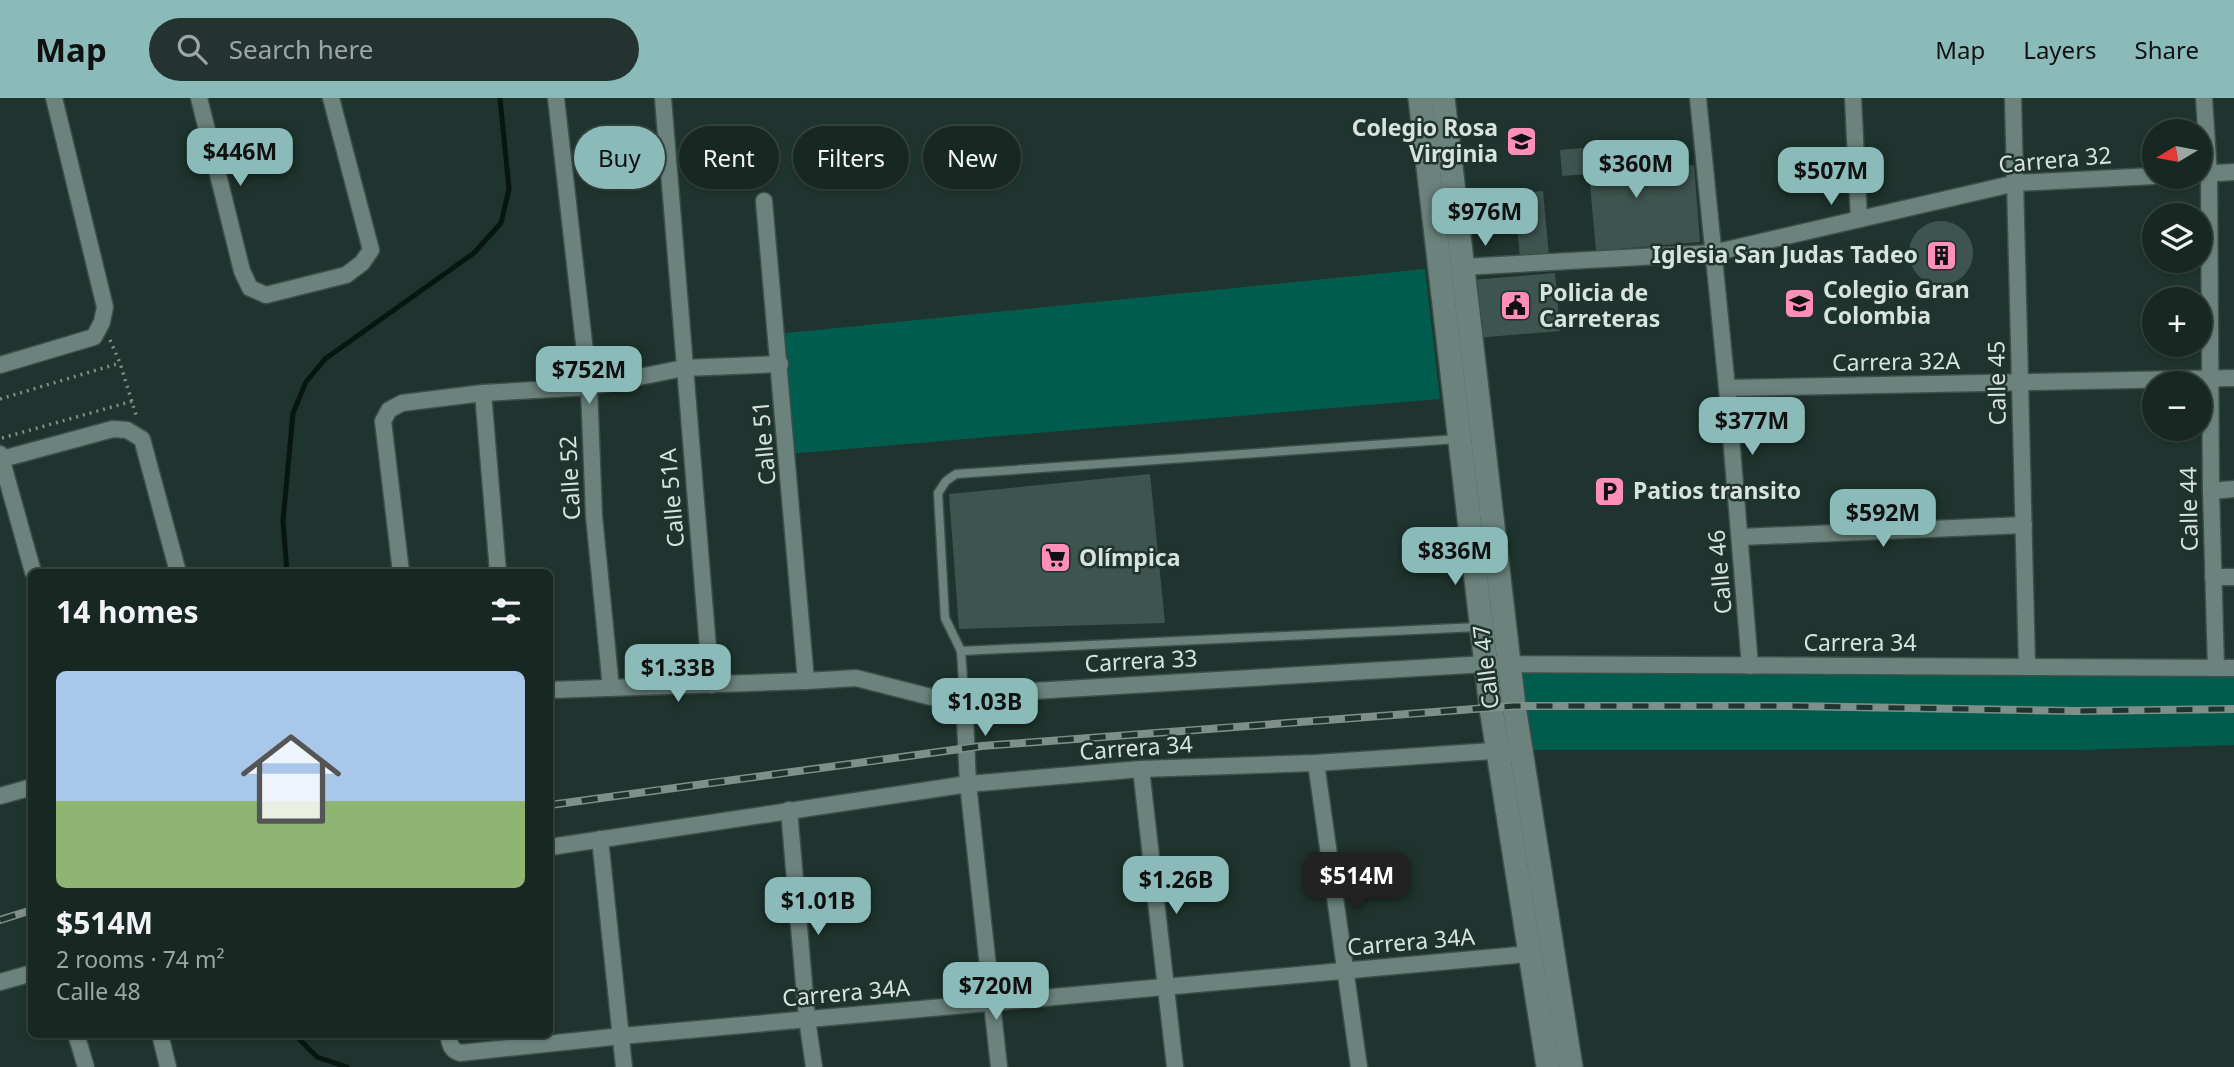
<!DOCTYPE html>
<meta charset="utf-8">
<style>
body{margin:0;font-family:"Noto Sans",sans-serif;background:#24332f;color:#f1f3f6;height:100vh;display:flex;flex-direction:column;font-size:26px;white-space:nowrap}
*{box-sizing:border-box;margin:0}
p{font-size:23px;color:#9ea5a5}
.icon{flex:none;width:38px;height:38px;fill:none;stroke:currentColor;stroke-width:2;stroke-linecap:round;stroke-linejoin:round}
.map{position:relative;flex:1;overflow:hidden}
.sheet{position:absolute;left:28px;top:471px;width:525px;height:469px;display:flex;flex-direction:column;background:#172722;border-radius:10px;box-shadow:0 2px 5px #0004,0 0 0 2px #364440}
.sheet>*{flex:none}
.banner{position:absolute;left:574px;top:28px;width:665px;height:63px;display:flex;gap:14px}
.needle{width:46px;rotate:260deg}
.tools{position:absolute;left:2142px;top:21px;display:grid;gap:14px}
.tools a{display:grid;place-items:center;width:70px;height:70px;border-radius:50%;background:#172722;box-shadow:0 2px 5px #0004,0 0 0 2px #364440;font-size:35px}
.price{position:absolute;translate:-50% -60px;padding:0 16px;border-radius:14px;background:#8bbbb9;color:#111;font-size:23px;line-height:46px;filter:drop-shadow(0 2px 4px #0008)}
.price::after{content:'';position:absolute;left:50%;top:42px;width:21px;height:16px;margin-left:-10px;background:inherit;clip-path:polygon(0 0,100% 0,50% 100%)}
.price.active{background:#222;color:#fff}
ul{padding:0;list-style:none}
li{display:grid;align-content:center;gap:14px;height:371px;padding:0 28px}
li+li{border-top:2px solid #364440}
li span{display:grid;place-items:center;height:217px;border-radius:10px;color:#555}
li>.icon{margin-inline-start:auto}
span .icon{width:126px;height:126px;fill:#fffc;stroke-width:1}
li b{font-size:30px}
h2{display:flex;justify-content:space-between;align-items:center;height:84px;padding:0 28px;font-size:30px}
.pill{padding:0 24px;border-radius:32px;background:#172722;box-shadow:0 2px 5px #0004,0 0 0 2px #364440;font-size:24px;line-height:63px}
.pill.active{background:#8bbbb9;color:#111}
header{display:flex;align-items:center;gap:42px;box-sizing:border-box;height:98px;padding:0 35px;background:#8bbbb9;color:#111}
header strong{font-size:33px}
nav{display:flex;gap:38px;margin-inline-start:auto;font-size:24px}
.search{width:490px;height:63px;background:#24332f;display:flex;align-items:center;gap:18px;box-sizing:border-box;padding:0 24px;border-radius:38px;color:#9ea5a5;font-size:26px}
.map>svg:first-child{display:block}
</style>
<header>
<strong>Map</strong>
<div class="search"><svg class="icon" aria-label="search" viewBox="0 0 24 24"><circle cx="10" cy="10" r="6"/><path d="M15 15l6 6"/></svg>Search here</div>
<nav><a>Map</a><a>Layers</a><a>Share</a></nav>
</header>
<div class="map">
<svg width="2234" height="969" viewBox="0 0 2234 969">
<rect width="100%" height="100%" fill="#1f342e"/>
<g fill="#005d4d">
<polygon points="1425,171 1440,301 788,356 777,236"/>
<polygon points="1509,566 2234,570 2234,647 2080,652 1520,652"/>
</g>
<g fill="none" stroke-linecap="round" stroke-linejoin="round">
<g stroke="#081612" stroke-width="5">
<polyline points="287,474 283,423 293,315 306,284 325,261 474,155 501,125 509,91 500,0"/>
<polyline points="294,936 317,959 347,969"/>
</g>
</g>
<g fill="#3e544e">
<polygon points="1617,47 1619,73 1694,67 1700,144 1596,153 1589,76 1562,78 1560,52"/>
<polygon points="1543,93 1549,158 1520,160 1514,96"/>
<circle cx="1941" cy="155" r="32"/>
<polygon points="1555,175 1560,233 1476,240 1471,182"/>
<polygon points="1150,376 1165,525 959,531 949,396"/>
</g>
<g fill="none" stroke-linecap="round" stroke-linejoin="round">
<defs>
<g id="service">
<polyline points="1457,341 956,376 946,383 938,395 945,520 961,553 1478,529"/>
<polyline points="961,553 964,597"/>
</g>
<g id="minor">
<polyline points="199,0 242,173 250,190 266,197 346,177 362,165 371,152 331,0"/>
<polyline points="556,0 589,289 594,418 611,590"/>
<polyline points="663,0 711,587"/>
<polyline points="1698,0 1727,290 1750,568"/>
<polyline points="1853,0 1859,121"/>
<polyline points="2013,0 2027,569"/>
<polyline points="2204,0 2209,76 2211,393 2216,570"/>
<polyline points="2200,76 2234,74"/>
<polyline points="764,103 806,583"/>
<polyline points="1463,169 1713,155 2016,85 2154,78"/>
<polyline points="0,267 94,239 102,224 105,209 54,0"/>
<polyline points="1727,290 2234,280"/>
<polyline points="483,295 498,474"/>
<polyline points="0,356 33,474"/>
<polyline points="2,361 113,331 127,332 142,341 178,474"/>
<polyline points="2211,393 2234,391"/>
<polyline points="1740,439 2024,427"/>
<polyline points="401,474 383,323 389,312 402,305 483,295 589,289 684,270 780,266"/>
<polyline points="2213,479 2234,479"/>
<polyline points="550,592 806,583 856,580 931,599 1486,566 2234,570"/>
<polyline points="964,597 968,686 999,969"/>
<polyline points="1316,665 1359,969"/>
<polyline points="1141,671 1175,969"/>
<polyline points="0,698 32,689"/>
<polyline points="789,712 807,921 814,969"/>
<polyline points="600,741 624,969"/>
<polyline points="550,749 968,686 1141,671 1316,665 1507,652"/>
<polyline points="0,884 32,875"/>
<polyline points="76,936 86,969"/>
<polyline points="160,936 168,969"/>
<path d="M 448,936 C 450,945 450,952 460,955 L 622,938 L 1529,856"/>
</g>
<g id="secondary">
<polyline points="1420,0 1491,610 1548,969"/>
<polyline points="1443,0 1514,608 1571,969"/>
</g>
</defs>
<use href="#service" stroke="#3d4f4a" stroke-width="11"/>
<use href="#minor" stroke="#3d4f4a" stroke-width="19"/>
<use href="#secondary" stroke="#3d4f4a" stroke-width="26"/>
<g stroke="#7f8f8a" stroke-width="3.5" stroke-dasharray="2 5" stroke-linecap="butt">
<polyline points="110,242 120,265 136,317"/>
<polyline points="0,301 120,265"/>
<polyline points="2,340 133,303"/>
</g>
<use href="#service" stroke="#6c837d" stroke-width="8"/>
<use href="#minor" stroke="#6c837d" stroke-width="16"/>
<use href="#secondary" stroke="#6c837d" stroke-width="23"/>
<defs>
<g id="rail">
<polyline points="550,707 982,648 1514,608 1791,608 2076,613 2234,611"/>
<polyline points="0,822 32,812"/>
</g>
</defs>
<use href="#rail" stroke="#7f8f8a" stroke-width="8"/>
<use href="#rail" stroke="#1f342e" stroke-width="5" stroke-dasharray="16" stroke-linecap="butt"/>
</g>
<defs>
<symbol id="school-square" viewBox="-11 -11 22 22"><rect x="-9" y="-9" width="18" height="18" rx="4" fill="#ff8ebb" stroke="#1f342e"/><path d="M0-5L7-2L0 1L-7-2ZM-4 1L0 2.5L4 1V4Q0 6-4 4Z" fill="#111"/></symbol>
<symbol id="building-square" viewBox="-11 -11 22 22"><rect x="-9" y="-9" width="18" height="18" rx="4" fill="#ff8ebb" stroke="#1f342e"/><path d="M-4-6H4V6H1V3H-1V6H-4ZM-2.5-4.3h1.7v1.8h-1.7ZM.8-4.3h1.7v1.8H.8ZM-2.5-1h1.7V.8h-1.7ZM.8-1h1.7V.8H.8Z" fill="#111"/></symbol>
<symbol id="civic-square" viewBox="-11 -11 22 22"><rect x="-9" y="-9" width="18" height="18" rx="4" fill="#ff8ebb" stroke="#1f342e"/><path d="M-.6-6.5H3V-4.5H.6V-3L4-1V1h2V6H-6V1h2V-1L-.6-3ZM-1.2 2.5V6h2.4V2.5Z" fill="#111"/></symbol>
<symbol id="parking-square" viewBox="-11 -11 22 22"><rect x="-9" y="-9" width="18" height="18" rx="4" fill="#ff8ebb" stroke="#1f342e"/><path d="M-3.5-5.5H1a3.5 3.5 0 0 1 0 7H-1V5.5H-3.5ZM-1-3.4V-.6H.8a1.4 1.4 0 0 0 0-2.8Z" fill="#111"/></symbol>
<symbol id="supermarket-square" viewBox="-11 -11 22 22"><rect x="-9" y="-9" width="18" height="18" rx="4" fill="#ff8ebb" stroke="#1f342e"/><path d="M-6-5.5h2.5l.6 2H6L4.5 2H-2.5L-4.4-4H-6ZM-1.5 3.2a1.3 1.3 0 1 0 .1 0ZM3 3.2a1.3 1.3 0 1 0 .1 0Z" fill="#111"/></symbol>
</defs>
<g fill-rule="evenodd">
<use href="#school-square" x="1504" y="26" width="35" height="35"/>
<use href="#building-square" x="1924" y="140" width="35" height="35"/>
<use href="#school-square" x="1782" y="188" width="35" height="35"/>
<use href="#civic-square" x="1498" y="190" width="35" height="35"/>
<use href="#parking-square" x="1592" y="376" width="35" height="35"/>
<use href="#supermarket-square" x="1038" y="442" width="35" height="35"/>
</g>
<g text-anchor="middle" stroke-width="5" stroke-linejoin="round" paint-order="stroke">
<g font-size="23" font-weight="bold" fill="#d7e3df" stroke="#1f342e" text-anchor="start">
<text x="1498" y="38" text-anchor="end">Colegio Rosa<tspan x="1498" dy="26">Virginia</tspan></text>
<text x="1918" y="165" text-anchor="end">Iglesia San Judas Tadeo</text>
<text x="1823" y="200">Colegio Gran<tspan x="1823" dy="26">Colombia</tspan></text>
<text x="1539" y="203">Policia de<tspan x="1539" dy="26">Carreteras</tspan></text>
<text x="1633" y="401">Patios transito</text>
<text x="1079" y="468">Olímpica</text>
</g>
<g font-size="23" fill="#d7e3df" stroke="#1f342e">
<text transform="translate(2055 62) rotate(-5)" y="8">Carrera 32</text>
<text transform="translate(1896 264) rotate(-1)" y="8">Carrera 32A</text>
<text transform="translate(1997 285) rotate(-91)" y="8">Calle 45</text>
<text transform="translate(764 345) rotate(-95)" y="8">Calle 51</text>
<text transform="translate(570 380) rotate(-93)" y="8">Calle 52</text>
<text transform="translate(672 400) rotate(-95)" y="8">Calle 51A</text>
<text transform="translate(2189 411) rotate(-91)" y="8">Calle 44</text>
<text transform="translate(1720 474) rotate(-95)" y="8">Calle 46</text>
<text x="1860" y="553">Carrera 34</text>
<text transform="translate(1141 563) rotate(-3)" y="8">Carrera 33</text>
<text transform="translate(1486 569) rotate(-97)" y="8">Calle 47</text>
<text transform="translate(1136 650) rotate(-4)" y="8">Carrera 34</text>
<text transform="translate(1411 844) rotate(-5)" y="8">Carrera 34A</text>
<text transform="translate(846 895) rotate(-5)" y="8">Carrera 34A</text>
</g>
</g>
</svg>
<div class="tools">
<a><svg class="needle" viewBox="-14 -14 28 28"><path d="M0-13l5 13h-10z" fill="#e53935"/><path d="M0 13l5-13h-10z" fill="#9ea5a5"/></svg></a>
<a><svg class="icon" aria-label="layers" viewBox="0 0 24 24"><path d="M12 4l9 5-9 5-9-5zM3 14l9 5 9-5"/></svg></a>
<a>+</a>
<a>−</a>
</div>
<b class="price" style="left:240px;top:90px">$446M</b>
<b class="price" style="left:1636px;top:102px">$360M</b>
<b class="price" style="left:1831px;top:109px">$507M</b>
<b class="price" style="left:1485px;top:150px">$976M</b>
<b class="price" style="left:589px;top:308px">$752M</b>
<b class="price" style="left:1752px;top:359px">$377M</b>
<b class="price" style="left:1883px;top:451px">$592M</b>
<b class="price" style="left:1455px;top:489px">$836M</b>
<b class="price" style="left:678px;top:606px">$1.33B</b>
<b class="price" style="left:985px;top:640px">$1.03B</b>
<b class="price active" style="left:1357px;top:814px">$514M</b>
<b class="price" style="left:1176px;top:818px">$1.26B</b>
<b class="price" style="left:818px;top:839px">$1.01B</b>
<b class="price" style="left:996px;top:924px">$720M</b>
<div class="banner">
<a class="pill active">Buy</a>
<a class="pill">Rent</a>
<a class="pill">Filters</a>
<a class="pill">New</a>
</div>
<section class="sheet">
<h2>14 homes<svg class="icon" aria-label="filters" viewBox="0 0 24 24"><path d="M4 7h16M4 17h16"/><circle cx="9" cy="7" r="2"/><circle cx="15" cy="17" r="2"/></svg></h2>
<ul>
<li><span style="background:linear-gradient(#a9c7e8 60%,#8fb573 0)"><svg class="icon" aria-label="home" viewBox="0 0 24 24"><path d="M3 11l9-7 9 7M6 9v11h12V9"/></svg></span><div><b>$514M</b><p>2 rooms · 74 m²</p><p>Calle 48</p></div></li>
</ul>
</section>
</div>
